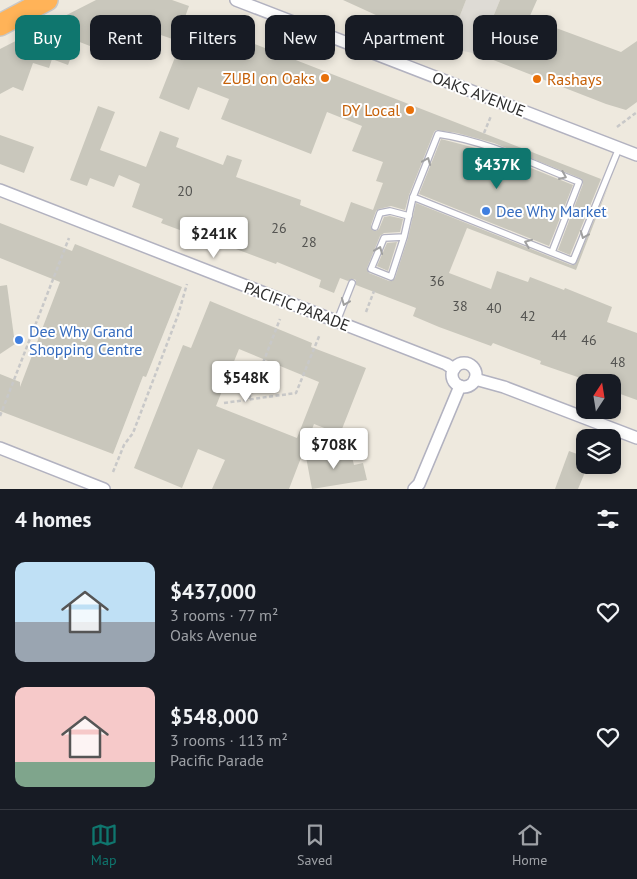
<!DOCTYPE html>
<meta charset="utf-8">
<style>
body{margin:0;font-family:"PT Sans",sans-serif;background:#20242c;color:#f1f3f6;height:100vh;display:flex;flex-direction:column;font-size:19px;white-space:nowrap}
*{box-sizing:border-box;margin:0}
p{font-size:16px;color:#9ea1a6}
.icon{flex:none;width:28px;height:28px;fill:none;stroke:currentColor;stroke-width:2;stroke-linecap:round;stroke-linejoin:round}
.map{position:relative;height:489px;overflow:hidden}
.sheet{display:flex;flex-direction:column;background:#171b24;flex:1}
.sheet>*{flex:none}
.top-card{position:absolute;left:15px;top:15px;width:608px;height:45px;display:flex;gap:10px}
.needle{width:32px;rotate:12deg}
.buttons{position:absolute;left:576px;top:374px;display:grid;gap:10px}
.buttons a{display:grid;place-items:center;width:45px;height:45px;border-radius:10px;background:#171b24;box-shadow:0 2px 8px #0003;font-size:25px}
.price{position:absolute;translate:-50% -42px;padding:0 11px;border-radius:5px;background:#fff;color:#222;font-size:16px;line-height:32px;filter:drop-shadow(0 1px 2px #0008)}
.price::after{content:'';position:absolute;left:50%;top:30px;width:15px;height:11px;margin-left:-8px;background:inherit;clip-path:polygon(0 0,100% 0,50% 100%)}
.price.on{background:#0f766e;color:#fff}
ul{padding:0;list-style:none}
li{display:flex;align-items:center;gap:15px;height:125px;padding:0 15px}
li span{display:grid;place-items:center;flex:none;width:140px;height:100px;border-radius:10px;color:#555}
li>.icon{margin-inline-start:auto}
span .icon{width:60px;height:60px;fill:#fffc;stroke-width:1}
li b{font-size:21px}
h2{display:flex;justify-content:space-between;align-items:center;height:60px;padding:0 15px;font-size:21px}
.pill{padding:0 18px;border-radius:10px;background:#171b24;box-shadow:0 2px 8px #0003;font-size:18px;line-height:45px}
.pill.on{background:#0f766e;color:#fff}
.tabs{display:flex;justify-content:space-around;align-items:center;height:70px;border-top:1px solid #363941;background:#171b24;font-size:14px;color:#9ea1a6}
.tabs a{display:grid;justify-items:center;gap:2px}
.tabs .on{color:#0f766e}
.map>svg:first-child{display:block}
</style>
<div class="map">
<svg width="637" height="489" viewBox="0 0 637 489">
<rect width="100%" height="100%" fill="#eee9de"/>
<polygon fill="#dedbd5" points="466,0 500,0 478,54 463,51 449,44"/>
<g fill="#c9c7bc" fill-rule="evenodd">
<polygon points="96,0 172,0 189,6 185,17 601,179 570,255 558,250 583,184 582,179 494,143 457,133 436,130 434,132 409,195 405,210 391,206 379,209 376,211 371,225 372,230 376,231 379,229 384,217 390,216 403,219 400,232 384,233 380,236 367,268 369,273 389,281 392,281 395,278 408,238 416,203 571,265 575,265 610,182 576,270 467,228 449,273 491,289 497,271 528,282 530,277 564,290 565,288 612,307 607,322 637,333 637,400 612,391 612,382 592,382 540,364 541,361 493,343 491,346 439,327 413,316 416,308 356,285 356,280 353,279 348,281 340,278 334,293 319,287 321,280 277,262 276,264 212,240 212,242 161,223 163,219 132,207 140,184 119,175 114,187 90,178 87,186 70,180 98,106 115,112 100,150 146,167 160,131 179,138 176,147 223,165 227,155 242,160 236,177 301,200 300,205 344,222 351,202 373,210 383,183 376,181 383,162 352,151 362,126 327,112 311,154 221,119 229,99 198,87 189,110 159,98 181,42 158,34 155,43 125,32 116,56 77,41 68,65 52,59 49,68 33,63 23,91 13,87 0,94 0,49"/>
<polygon points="343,0 466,0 449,44 397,24 395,18 392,18 389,21"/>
<polygon points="500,0 537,0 529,18 621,52 637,41 637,102 626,110 606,104 478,54"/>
<polygon points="0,135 34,147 24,173 0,164"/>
<polygon points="441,139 491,152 573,185 549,246 419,194"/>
<polygon points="0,223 72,251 75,244 182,287 146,377 143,376 113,454 0,411 0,374 20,382 20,387 60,282 0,258"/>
<polygon points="397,242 388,271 377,266 387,243"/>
<polygon points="7,285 15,344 0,354 0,286"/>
<path d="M 210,301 L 312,343 L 311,347 L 366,368 L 340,434 L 314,424 L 289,489 L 212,489 L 225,460 L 198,449 L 182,488 L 134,468 L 183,345 L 191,348 ZM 239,349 L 319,382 L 297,438 L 216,406 Z"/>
<polygon points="341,451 342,459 352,457 354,465 363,463 367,480 312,489 306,457"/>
<polygon points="569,451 585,457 585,465 588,465 578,489 555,489"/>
</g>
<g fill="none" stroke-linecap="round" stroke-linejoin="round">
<defs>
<g id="lane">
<polyline points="380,56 393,22"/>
<polyline points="375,227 380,213 390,211 409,216"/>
<polyline points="404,237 384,238 371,269 391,277 404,237 413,197"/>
<path d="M 552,252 L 579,182 C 533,164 487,141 438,134 L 413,197 L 573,261 L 619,148"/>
<polyline points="337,321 352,283"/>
</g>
<g id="street">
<polyline points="236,0 637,155"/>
<polyline points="0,190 446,364 454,369"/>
<circle cx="464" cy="375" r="12"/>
<polyline points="475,379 504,387 637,438"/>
<polyline points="0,448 104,489"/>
<polyline points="414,489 419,484 460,386"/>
</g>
<polyline id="highway" points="0,25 47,0"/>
</defs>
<use href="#lane" stroke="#b2b2c0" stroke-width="8"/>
<use href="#street" stroke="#b2b2c0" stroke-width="14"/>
<use href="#highway" stroke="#c8c8c8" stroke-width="24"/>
<g stroke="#c8c8c8" stroke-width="2.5" stroke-dasharray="4 2.5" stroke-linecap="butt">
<polyline points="617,127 637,112"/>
<polyline points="484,133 491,116"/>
<polyline points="366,312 374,291"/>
<polyline points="249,399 280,319"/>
<polyline points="224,403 296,393 320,334"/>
<polyline points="0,416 69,238"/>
<polyline points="113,472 124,445 133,433 178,315 187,284"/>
</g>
<use href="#lane" stroke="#fff" stroke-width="5.5"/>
<use href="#street" stroke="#fff" stroke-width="11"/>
<use href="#highway" stroke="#ffb358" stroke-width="21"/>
</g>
<defs><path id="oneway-chevron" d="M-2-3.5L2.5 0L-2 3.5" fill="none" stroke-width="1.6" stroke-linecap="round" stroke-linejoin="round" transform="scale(1.25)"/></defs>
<g stroke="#a0a0a0">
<use href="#oneway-chevron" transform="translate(427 161) rotate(-68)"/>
<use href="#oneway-chevron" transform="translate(563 176) rotate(23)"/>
<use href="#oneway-chevron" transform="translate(584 235) rotate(112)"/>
<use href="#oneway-chevron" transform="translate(528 243) rotate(-158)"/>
<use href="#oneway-chevron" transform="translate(379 250) rotate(-68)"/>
<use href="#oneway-chevron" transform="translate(345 302) rotate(112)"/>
</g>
<g fill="#e8710a" stroke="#fff" stroke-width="2">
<circle cx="325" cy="78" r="5"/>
<circle cx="537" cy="79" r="5"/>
<circle cx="410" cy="110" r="5"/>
</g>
<g fill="#3f7fe0" stroke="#fff" stroke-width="2">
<circle cx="486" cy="211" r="5"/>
<circle cx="19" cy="340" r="5"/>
</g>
<g text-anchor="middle" stroke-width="4" stroke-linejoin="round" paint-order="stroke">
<g font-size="14" fill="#535350">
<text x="185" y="196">20</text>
<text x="279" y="233">26</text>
<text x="309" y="247">28</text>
<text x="437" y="286">36</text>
<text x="460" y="311">38</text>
<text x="494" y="313">40</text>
<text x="528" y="321">42</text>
<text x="559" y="340">44</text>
<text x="589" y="345">46</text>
<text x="618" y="367">48</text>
</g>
<g font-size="16" fill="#c56008" stroke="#fff" text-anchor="end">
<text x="315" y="84">ZUBI on Oaks</text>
<text x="547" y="85" text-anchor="start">Rashays</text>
<text x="400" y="116">DY Local</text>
</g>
<g font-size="16" fill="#2c2c2c" stroke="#fff">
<text transform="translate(479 94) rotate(21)" y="6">OAKS AVENUE</text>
<text transform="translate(297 306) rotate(21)" y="6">PACIFIC PARADE</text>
</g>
<g font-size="16" fill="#366cbe" stroke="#fff" text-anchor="start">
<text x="496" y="217">Dee Why Market</text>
<text x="29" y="337">Dee Why Grand<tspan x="29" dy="18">Shopping Centre</tspan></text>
</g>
</g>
</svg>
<div class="buttons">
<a><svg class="needle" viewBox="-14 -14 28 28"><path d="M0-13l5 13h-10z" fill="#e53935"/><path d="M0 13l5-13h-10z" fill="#9ea1a6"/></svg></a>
<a><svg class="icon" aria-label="layers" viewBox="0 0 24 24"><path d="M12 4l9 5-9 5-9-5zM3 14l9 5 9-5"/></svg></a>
</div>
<b class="price on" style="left:497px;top:190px">$437K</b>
<b class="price" style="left:214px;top:259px">$241K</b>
<b class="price" style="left:246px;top:403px">$548K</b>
<b class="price" style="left:334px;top:470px">$708K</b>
<div class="top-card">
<a class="pill on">Buy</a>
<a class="pill">Rent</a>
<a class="pill">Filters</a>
<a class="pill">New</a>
<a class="pill">Apartment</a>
<a class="pill">House</a>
</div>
</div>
<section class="sheet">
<h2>4 homes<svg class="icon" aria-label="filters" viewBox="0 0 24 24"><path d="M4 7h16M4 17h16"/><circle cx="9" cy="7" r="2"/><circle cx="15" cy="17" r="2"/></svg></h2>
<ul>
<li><span style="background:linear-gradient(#bfe0f5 60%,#9aa5b1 0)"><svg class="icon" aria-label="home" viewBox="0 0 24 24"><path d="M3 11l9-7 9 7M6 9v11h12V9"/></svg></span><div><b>$437,000</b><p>3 rooms · 77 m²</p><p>Oaks Avenue</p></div><svg class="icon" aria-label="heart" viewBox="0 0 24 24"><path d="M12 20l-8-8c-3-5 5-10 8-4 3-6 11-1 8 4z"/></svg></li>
<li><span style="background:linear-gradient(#f6c9c9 75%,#7fa58c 0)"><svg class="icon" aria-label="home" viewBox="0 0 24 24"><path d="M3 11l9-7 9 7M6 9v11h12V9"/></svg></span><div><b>$548,000</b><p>3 rooms · 113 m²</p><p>Pacific Parade</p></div><svg class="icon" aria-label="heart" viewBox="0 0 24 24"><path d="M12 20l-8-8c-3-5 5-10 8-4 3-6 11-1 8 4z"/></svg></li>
</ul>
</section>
<nav class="tabs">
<a class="on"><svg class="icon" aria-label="map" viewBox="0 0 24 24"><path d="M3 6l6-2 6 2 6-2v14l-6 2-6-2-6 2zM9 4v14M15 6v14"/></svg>Map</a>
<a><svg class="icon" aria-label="saved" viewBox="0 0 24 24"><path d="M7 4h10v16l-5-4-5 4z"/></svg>Saved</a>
<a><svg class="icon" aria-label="home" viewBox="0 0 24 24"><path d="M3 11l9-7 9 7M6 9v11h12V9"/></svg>Home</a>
</nav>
